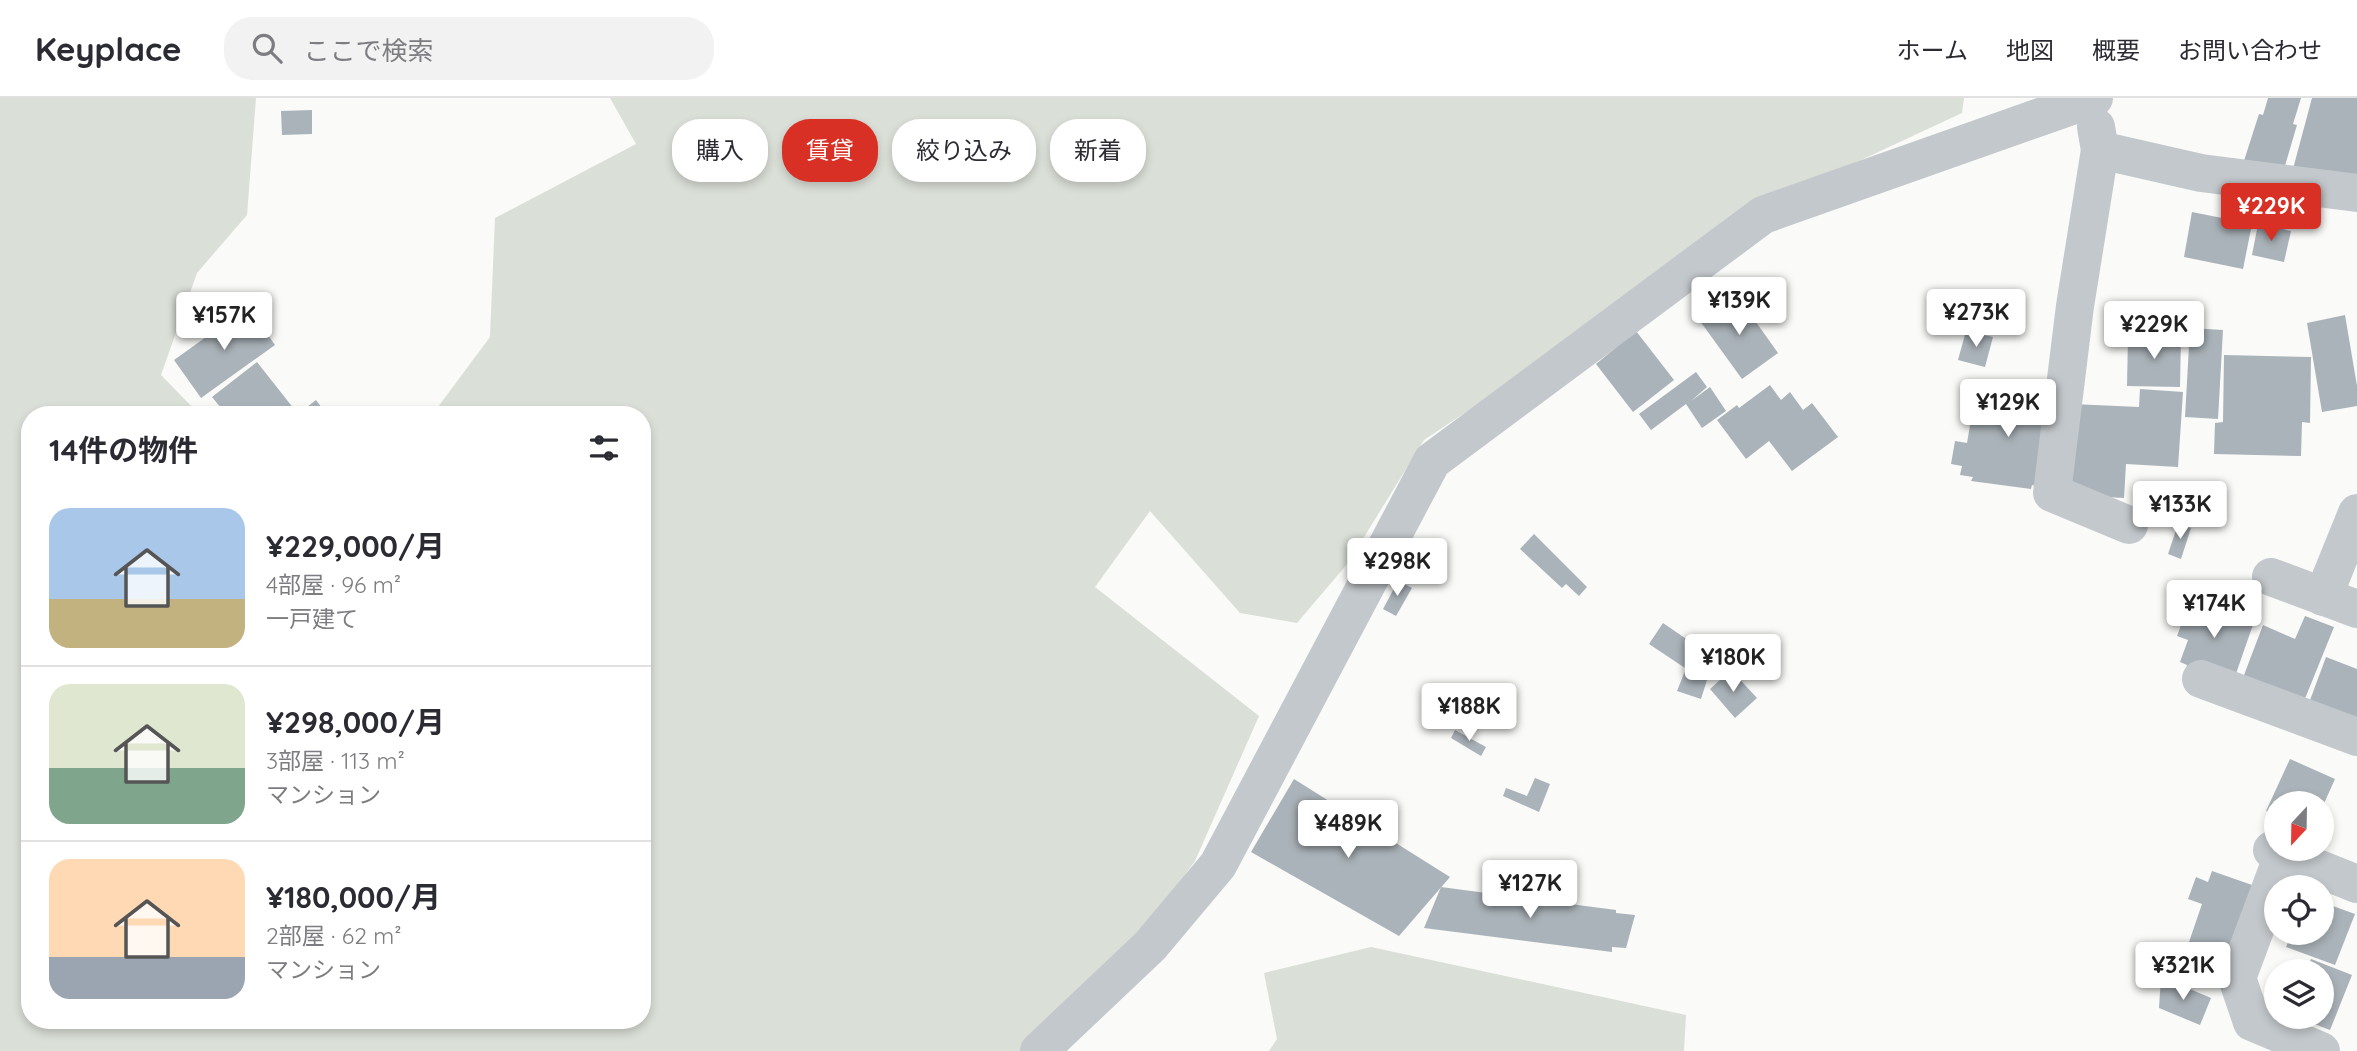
<!DOCTYPE html>
<html lang="ja">
<meta charset="utf-8">
<style>
body{margin:0;font-family:Quicksand,"Noto Sans JP",sans-serif;background:#f2f2f3;color:#2b2b33;height:100vh;display:flex;flex-direction:column;font-size:26px;white-space:nowrap}
*{box-sizing:border-box;margin:0}
p{font-size:23px;color:#7c7c81}
.icon{flex:none;width:38px;height:38px;fill:none;stroke:currentColor;stroke-width:2;stroke-linecap:round;stroke-linejoin:round}
.map{position:relative;flex:1;overflow:hidden}
.drawer{position:absolute;left:21px;top:308px;width:630px;height:623px;display:flex;flex-direction:column;background:#fff;border-radius:28px;box-shadow:0 4px 10px #0003}
.drawer>*{flex:none}
.top-card{position:absolute;left:672px;top:21px;width:665px;height:63px;display:flex;gap:14px}
.needle{width:46px;rotate:202deg}
.buttons{position:absolute;left:2264px;top:693px;display:grid;gap:14px}
.buttons a{display:grid;place-items:center;width:70px;height:70px;border-radius:50%;background:#fff;box-shadow:0 4px 10px #0003;font-size:35px}
.price{position:absolute;translate:-50% -60px;padding:0 16px;border-radius:7px;background:#fff;color:#222;font-size:23px;line-height:46px;filter:drop-shadow(0 2px 4px #0008)}
.price::after{content:'';position:absolute;left:50%;top:42px;width:21px;height:16px;margin-left:-10px;background:inherit;clip-path:polygon(0 0,100% 0,50% 100%)}
.price.on{background:#d93025;color:#fff}
ul{padding:0;list-style:none}
li{display:flex;align-items:center;gap:21px;height:175px;padding:0 28px}
li+li{border-top:2px solid #e1e1e2}
li span{display:grid;place-items:center;flex:none;width:196px;height:140px;border-radius:21px;color:#555}
li>.icon{margin-inline-start:auto}
span .icon{width:84px;height:84px;fill:#fffc;stroke-width:1}
li b{font-size:30px}
h2{display:flex;justify-content:space-between;align-items:center;height:84px;padding:0 28px;font-size:30px}
.pill{padding:0 24px;border-radius:28px;background:#fff;box-shadow:0 4px 10px #0003;font-size:24px;line-height:63px}
.pill.on{background:#d93025;color:#fff}
header{display:flex;align-items:center;gap:42px;box-sizing:border-box;height:98px;padding:0 35px;background:#fff;border-bottom:2px solid #e1e1e2}
header strong{font-size:33px}
nav{display:flex;gap:38px;margin-inline-start:auto;font-size:24px}
.search{width:490px;height:63px;background:#f2f2f3;display:flex;align-items:center;gap:18px;box-sizing:border-box;padding:0 24px;border-radius:28px;color:#7c7c81;font-size:26px}
.map>svg:first-child{display:block}
</style>
<header>
<strong>Keyplace</strong>
<div class="search"><svg class="icon" aria-label="search" viewBox="0 0 24 24"><circle cx="10" cy="10" r="6"/><path d="M15 15l6 6"/></svg>ここで検索</div>
<nav><a>ホーム</a><a>地図</a><a>概要</a><a>お問い合わせ</a></nav>
</header>
<div class="map">
<svg width="2357" height="953" viewBox="0 0 2357 953">
<rect width="100%" height="100%" fill="#fafaf8"/>
<g fill="#dadfd7">
<polygon points="0,0 256,0 247,117 197,175 161,277 200,317 30,317 30,922 642,922 642,317 432,317 490,239 495,120 636,46 610,0 1964,0 1962,15 1741,118 1535,268 1424,342 1348,465 1297,525 1240,515 1150,413 1095,489 1259,618 1195,763 1104,888 1029,953 0,953"/>
<polygon points="1371,849 1686,917 1684,953 1269,953 1277,941 1264,875"/>
</g>
<g fill="#aab3b9">
<polygon points="2268,0 2301,0 2293,26 2297,27 2281,81 2242,69 2259,16 2263,17"/>
<polygon points="2312,0 2357,0 2357,82 2290,82"/>
<polygon points="312,12 312,36 282,37 281,13"/>
<polygon points="2192,114 2252,126 2243,171 2184,159"/>
<polygon points="2258,126 2291,133 2284,164 2252,157"/>
<polygon points="1736,196 1778,255 1742,281 1700,223"/>
<polygon points="248,209 275,247 201,300 174,262"/>
<polygon points="2345,217 2357,288 2357,308 2322,314 2307,225"/>
<polygon points="2190,230 2223,232 2218,321 2185,319"/>
<polygon points="1636,233 1674,282 1633,314 1596,266"/>
<polygon points="1966,233 1993,239 1985,269 1958,262"/>
<polygon points="2128,237 2181,238 2180,289 2127,288"/>
<polygon points="2224,257 2311,259 2310,325 2302,324 2301,358 2214,356 2215,325 2223,324"/>
<polygon points="257,264 298,316 316,302 327,317 212,317 221,310 212,299"/>
<polygon points="1696,274 1707,289 1691,303 1710,289 1726,313 1702,330 1686,306 1651,332 1639,316"/>
<polygon points="1988,286 2054,298 2043,390 2032,387 2031,391 1971,383 1973,379 1960,377 1962,368 1951,366 1955,343 1967,345 1972,316 1982,318"/>
<polygon points="1770,287 1781,302 1790,294 1803,312 1812,305 1838,339 1792,373 1769,343 1746,361 1717,322 1737,307 1739,310"/>
<polygon points="2140,291 2183,294 2178,369 2126,366 2124,400 2066,397 2072,306 2139,309"/>
<polygon points="350,309 356,317 341,317"/>
<polygon points="2178,426 2191,430 2181,461 2168,456"/>
<polygon points="1534,436 1587,489 1579,498 1566,486 1562,490 1520,451"/>
<polygon points="1398,483 1412,490 1396,518 1383,511"/>
<polygon points="2191,500 2255,521 2232,587 2186,571 2187,567 2180,564 2188,542 2177,538"/>
<polygon points="2305,518 2334,529 2302,608 2241,585 2263,527 2295,541"/>
<polygon points="1663,525 1698,549 1685,570 1649,546"/>
<polygon points="2326,559 2357,571 2357,633 2306,613"/>
<polygon points="1693,562 1705,566 1700,580 1707,582 1701,601 1677,593 1687,568 1690,569"/>
<polygon points="1731,572 1757,600 1735,620 1710,591"/>
<polygon points="1455,632 1486,649 1481,658 1451,640"/>
<polygon points="2290,661 2335,681 2322,710 2322,705 2277,705 2277,717 2266,713"/>
<polygon points="1535,680 1550,686 1539,714 1503,698 1506,690 1527,698"/>
<polygon points="1294,681 1450,779 1399,838 1251,754"/>
<polygon points="2212,773 2255,788 2229,862 2188,847 2202,806 2188,801 2196,779 2208,784"/>
<polygon points="1441,789 1616,812 1616,815 1635,817 1626,850 1612,849 1612,854 1424,830"/>
<polygon points="2322,804 2355,816 2335,867 2286,849 2292,835 2322,835"/>
<polygon points="2311,861 2352,877 2330,932 2296,919 2322,919 2322,873 2306,873"/>
<polygon points="2161,879 2211,900 2200,927 2159,910"/>
</g>
<g fill="none" stroke-linecap="round" stroke-linejoin="round">
<g stroke="#c3c8cc" stroke-width="38">
<polyline points="2096,29 2100,52 2201,75 2357,95"/>
<polyline points="2100,52 2075,208 2052,395 2129,427"/>
<polyline points="2271,479 2357,511"/>
<polyline points="2323,499 2357,415"/>
<polyline points="2201,581 2357,639"/>
<polyline points="2272,752 2357,786"/>
<polyline points="2283,757 2237,880 2252,924 2321,953"/>
<polyline points="1039,953 1150,848 1218,767 1432,363 1763,117 2094,0"/>
</g>
</g>
</svg>
<div class="buttons">
<a><svg class="needle" viewBox="-14 -14 28 28"><path d="M0-13l5 13h-10z" fill="#e53935"/><path d="M0 13l5-13h-10z" fill="#7c7c81"/></svg></a>
<a><svg class="icon" aria-label="locate" viewBox="0 0 24 24"><circle cx="12" cy="12" r="6"/><path d="M12 2v4M12 18v4M2 12h4M18 12h4"/></svg></a>
<a><svg class="icon" aria-label="layers" viewBox="0 0 24 24"><path d="M12 4l9 5-9 5-9-5zM3 14l9 5 9-5"/></svg></a>
</div>
<b class="price on" style="left:2271px;top:145px">¥229K</b>
<b class="price" style="left:1739px;top:239px">¥139K</b>
<b class="price" style="left:1976px;top:251px">¥273K</b>
<b class="price" style="left:224px;top:254px">¥157K</b>
<b class="price" style="left:2154px;top:263px">¥229K</b>
<b class="price" style="left:2008px;top:341px">¥129K</b>
<b class="price" style="left:2180px;top:443px">¥133K</b>
<b class="price" style="left:1397px;top:500px">¥298K</b>
<b class="price" style="left:2214px;top:542px">¥174K</b>
<b class="price" style="left:1733px;top:596px">¥180K</b>
<b class="price" style="left:1469px;top:645px">¥188K</b>
<b class="price" style="left:1348px;top:762px">¥489K</b>
<b class="price" style="left:1530px;top:822px">¥127K</b>
<b class="price" style="left:2183px;top:904px">¥321K</b>
<div class="top-card">
<a class="pill">購入</a>
<a class="pill on">賃貸</a>
<a class="pill">絞り込み</a>
<a class="pill">新着</a>
</div>
<section class="drawer">
<h2>14件の物件<svg class="icon" aria-label="filters" viewBox="0 0 24 24"><path d="M4 7h16M4 17h16"/><circle cx="9" cy="7" r="2"/><circle cx="15" cy="17" r="2"/></svg></h2>
<ul>
<li><span style="background:linear-gradient(#a9c7e8 65%,#c2b280 0)"><svg class="icon" aria-label="home" viewBox="0 0 24 24"><path d="M3 11l9-7 9 7M6 9v11h12V9"/></svg></span><div><b>¥229,000/月</b><p>4部屋 · 96 m²</p><p>一戸建て</p></div></li>
<li><span style="background:linear-gradient(#dfe7d0 60%,#7fa58c 0)"><svg class="icon" aria-label="home" viewBox="0 0 24 24"><path d="M3 11l9-7 9 7M6 9v11h12V9"/></svg></span><div><b>¥298,000/月</b><p>3部屋 · 113 m²</p><p>マンション</p></div></li>
<li><span style="background:linear-gradient(#ffd9b3 70%,#9aa5b1 0)"><svg class="icon" aria-label="home" viewBox="0 0 24 24"><path d="M3 11l9-7 9 7M6 9v11h12V9"/></svg></span><div><b>¥180,000/月</b><p>2部屋 · 62 m²</p><p>マンション</p></div></li>
</ul>
</section>
</div>
